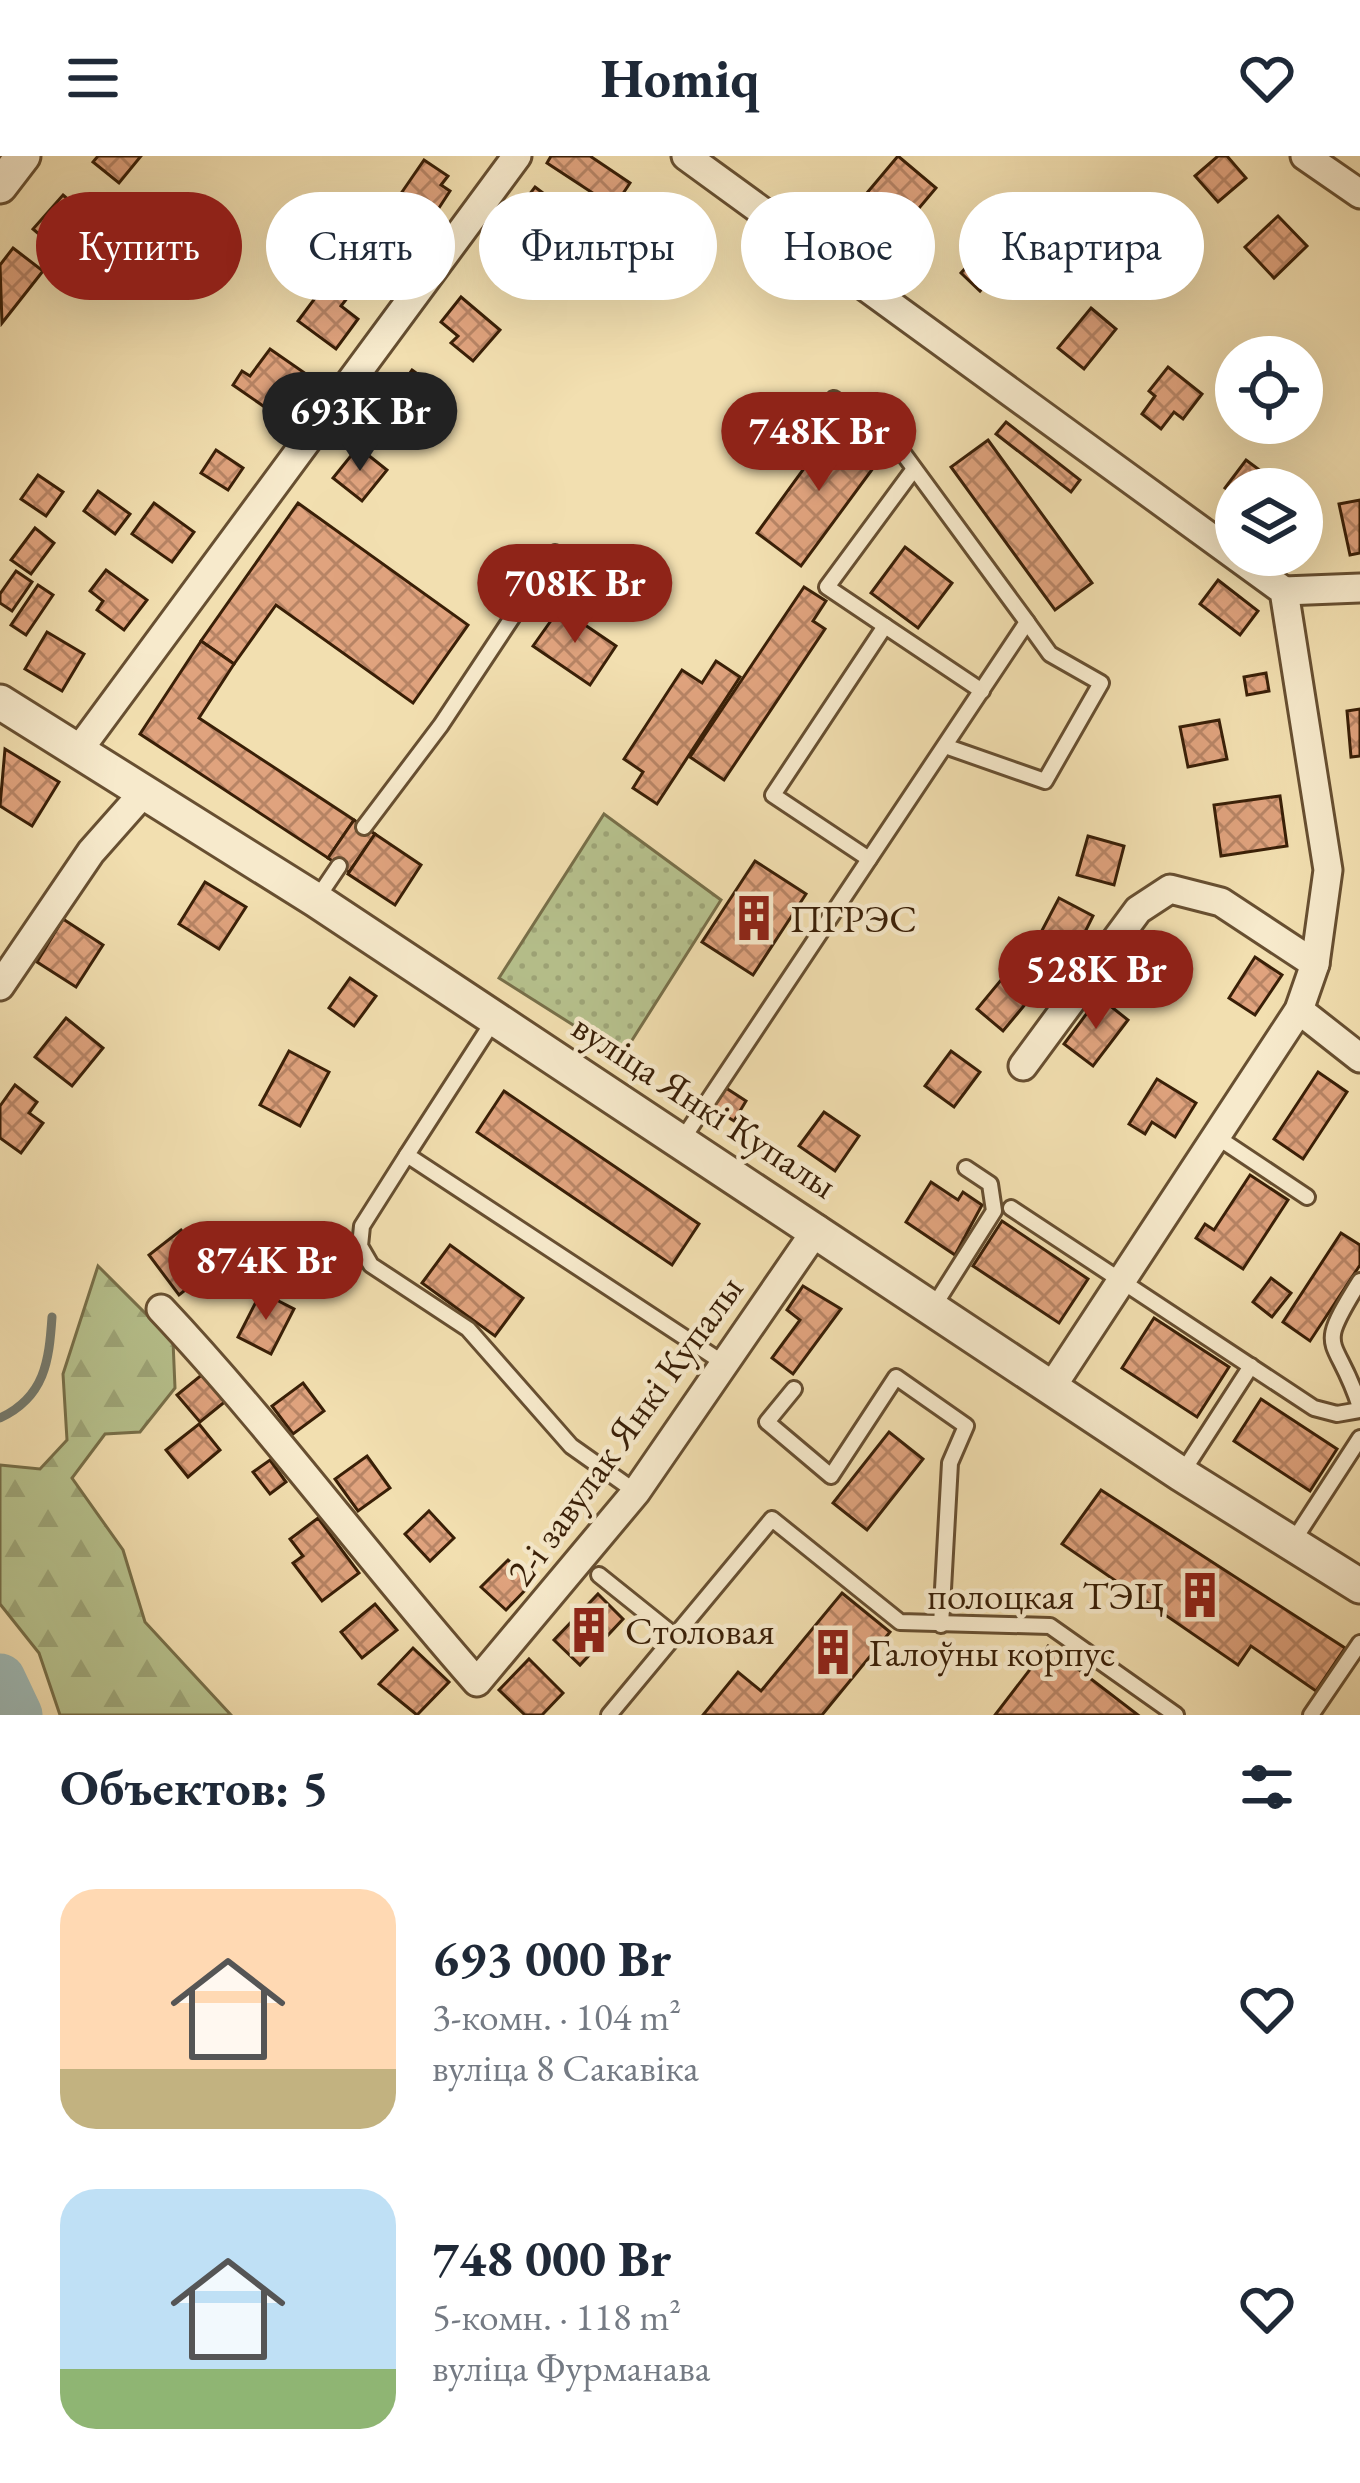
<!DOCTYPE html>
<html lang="ru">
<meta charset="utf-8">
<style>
body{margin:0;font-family:"EB Garamond",serif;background:#f2f2f3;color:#1f2937;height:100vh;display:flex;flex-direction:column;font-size:45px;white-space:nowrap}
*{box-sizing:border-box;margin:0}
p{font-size:39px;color:#747a83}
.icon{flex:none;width:66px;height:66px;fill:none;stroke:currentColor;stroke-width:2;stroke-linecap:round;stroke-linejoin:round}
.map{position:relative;height:1559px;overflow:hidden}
.details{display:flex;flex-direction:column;background:#fff;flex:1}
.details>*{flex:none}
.banner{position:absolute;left:36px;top:36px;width:1290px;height:108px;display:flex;gap:24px}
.tools{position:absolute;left:1215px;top:180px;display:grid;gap:24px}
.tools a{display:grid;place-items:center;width:108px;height:108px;border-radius:50%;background:#fff;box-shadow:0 12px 48px #0002;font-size:60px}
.price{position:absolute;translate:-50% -102px;padding:0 27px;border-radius:42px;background:#8f2418;color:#fff;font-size:39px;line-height:78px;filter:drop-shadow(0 3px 6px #0008)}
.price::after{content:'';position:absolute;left:50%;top:72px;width:36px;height:27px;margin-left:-18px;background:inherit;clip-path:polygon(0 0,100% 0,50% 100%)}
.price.active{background:#222;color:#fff}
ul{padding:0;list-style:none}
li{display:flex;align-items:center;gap:36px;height:300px;padding:0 60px}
li span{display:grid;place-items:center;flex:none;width:336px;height:240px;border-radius:36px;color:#555}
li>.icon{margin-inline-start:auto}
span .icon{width:144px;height:144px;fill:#fffc;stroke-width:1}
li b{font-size:51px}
h2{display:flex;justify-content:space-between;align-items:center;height:144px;padding:0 60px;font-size:51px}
.tag{padding:0 42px;border-radius:54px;background:#fff;box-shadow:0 12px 48px #0002;font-size:42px;line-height:108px}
.tag.active{background:#8f2418;color:#fff}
header{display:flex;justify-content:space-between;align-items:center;height:156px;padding:0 60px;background:#fff;font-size:54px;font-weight:700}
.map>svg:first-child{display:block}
</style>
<header><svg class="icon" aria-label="menu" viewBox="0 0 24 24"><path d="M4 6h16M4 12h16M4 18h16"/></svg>Homiq<svg class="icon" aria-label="heart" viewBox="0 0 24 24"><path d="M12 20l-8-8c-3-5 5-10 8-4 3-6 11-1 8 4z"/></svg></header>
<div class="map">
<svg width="1360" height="1559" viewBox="0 0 1360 1559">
<defs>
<pattern id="grass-dots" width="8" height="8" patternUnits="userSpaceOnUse" patternTransform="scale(3)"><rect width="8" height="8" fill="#b7c28e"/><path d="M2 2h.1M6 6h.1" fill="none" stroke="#9ea679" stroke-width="1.8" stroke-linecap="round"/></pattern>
<pattern id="forest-firs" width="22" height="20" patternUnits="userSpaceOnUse" patternTransform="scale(3)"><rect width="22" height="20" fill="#b7c28e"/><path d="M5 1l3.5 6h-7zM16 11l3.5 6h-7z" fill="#9ea679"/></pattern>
<pattern id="building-cross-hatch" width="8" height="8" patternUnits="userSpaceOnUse" patternTransform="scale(3)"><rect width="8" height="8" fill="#e0a37e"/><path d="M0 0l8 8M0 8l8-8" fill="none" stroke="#b78465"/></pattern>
</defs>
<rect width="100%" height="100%" fill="#f2dfb0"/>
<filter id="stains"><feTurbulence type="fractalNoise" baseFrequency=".00167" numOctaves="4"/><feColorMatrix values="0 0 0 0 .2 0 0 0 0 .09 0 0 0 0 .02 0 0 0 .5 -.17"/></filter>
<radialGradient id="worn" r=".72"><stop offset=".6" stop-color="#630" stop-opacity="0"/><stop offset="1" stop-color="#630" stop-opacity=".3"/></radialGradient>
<polygon fill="url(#grass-dots)" stroke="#78704a" stroke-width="3" points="604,658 721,744 622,900 499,822"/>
<polygon fill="url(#forest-firs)" stroke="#78704a" stroke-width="3" points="98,1110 173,1185 175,1232 140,1276 105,1278 72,1322 123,1394 145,1466 231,1559 60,1559 39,1497 0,1448 0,1309 40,1313 67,1284 63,1218"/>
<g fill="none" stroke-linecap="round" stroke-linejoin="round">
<path stroke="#767c70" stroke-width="9" d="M 0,1262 C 45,1241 49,1205 52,1161"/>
<polyline stroke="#9fbab6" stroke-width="51" points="0,1523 17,1559"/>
</g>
<g fill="url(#building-cross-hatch)" stroke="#391f07" stroke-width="3">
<polygon points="98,0 141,0 119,27 93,6"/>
<polygon points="551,0 590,0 630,27 614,51 547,7"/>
<polygon points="898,0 936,32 904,70 866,38"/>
<polygon points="1218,0 1227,0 1246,22 1218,46 1195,20"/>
<polygon points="424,4 448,20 441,29 450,35 435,58 402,36"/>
<polygon points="535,31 572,59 532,100 501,76"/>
<polygon points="63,39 96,68 67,102 33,73"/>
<polygon points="1278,60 1307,90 1274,122 1245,91"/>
<polygon points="367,79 400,104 384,124 351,99"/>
<polygon points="989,86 1008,103 980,135 961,117"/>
<polygon points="13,92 43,115 2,167 0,109"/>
<polygon points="327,126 348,141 341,150 358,163 336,193 298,165"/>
<polygon points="461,141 500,174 473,205 451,187 458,180 441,166"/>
<polygon points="1091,152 1116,173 1084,213 1058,192"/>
<polygon points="270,193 309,220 279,261 233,229 242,215 250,220"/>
<polygon points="1168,211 1202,238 1183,263 1174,256 1161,273 1142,258 1155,240 1149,235"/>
<polygon points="412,214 437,232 408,273 383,255"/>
<polygon points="1006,266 1080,324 1071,336 996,278"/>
<polygon points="837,267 882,300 801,410 757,377"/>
<polygon points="988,284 1092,427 1055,454 951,311"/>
<polygon points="358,291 387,314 362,345 333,322"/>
<polygon points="216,294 243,312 228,334 201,317"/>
<polygon points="1246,304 1269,321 1260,333 1236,333 1236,340 1225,332"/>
<polygon points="38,319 63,336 46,360 21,343"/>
<polygon points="98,335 130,358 115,378 84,355"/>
<polygon points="1360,344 1360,397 1350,399 1339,348"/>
<polygon points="154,347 194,376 172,406 132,378"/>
<polygon points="298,347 468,469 413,547 276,449 234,508 201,485"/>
<polygon points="35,372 54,387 31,418 11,404"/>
<polygon points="905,391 952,427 918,472 871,437"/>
<polygon points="106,414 147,444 124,474 97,454 103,445 90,435"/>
<polygon points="16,415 32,426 12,455 0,447 0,438"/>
<polygon points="1218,424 1258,455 1240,479 1200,448"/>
<polygon points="38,429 53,439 26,479 11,469"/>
<polygon points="804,431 826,445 813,465 825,473 724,624 690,601"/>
<polygon points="560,452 616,490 590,529 533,490"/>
<polygon points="47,476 84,498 62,535 25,513"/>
<polygon points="201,485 234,508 199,562 354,664 328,702 140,578"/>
<polygon points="716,505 740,521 657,648 633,632 643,616 624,603 682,514 702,527"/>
<polygon points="1266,517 1269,535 1247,539 1244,521"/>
<polygon points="1360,553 1360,600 1351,601 1347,555"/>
<polygon points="1219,564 1227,603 1188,611 1180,571"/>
<polygon points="5,593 59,626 32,670 0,650"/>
<polygon points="1280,640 1287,690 1221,700 1214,649"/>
<polygon points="354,664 375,678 349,716 328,702"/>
<polygon points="375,678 421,709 395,749 348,718"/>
<polygon points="1088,680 1124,690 1114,729 1077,719"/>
<polygon points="755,705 806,738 753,819 702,786"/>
<polygon points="205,726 246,751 219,793 179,768"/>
<polygon points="1059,742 1093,760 1073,800 1038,782"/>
<polygon points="63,763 103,789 76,831 37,806"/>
<polygon points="1255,801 1282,819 1255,859 1229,842"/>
<polygon points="1006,818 1032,840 1003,875 977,853"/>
<polygon points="350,822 376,840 354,870 329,852"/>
<polygon points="1099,841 1128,864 1093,910 1064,888"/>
<polygon points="66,862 103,892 72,930 35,901"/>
<polygon points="289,895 329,916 300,970 260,949"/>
<polygon points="951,895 980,916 954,951 925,930"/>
<polygon points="1318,916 1347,936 1303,1003 1274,983"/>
<polygon points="1157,923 1196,947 1175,981 1152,966 1145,978 1129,968"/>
<polygon points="15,929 37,946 29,957 43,967 21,997 0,982 0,950"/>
<polygon points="726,932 746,945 734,965 713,952"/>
<polygon points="504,935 699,1068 672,1109 477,976"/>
<polygon points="824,956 859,980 835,1015 799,990"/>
<polygon points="1250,1019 1288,1044 1243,1113 1196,1082 1205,1068 1214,1074"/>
<polygon points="931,1026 958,1044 963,1036 982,1049 955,1099 906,1066"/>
<polygon points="1002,1065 1088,1123 1059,1167 973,1110"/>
<polygon points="181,1074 211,1114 179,1139 149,1099"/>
<polygon points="1341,1077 1360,1089 1360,1109 1310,1185 1283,1166"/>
<polygon points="450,1089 523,1142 495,1180 422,1127"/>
<polygon points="1271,1122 1291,1137 1272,1161 1253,1146"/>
<polygon points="803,1130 841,1153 793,1218 772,1202 800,1164 787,1154"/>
<polygon points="261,1136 294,1153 271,1198 238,1181"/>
<polygon points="1154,1162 1229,1211 1197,1261 1122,1212"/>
<polygon points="204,1217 227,1244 200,1266 177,1239"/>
<polygon points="303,1227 324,1255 293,1278 272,1250"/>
<polygon points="1261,1243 1337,1293 1310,1335 1234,1285"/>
<polygon points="199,1268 220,1294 188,1321 166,1294"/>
<polygon points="889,1276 923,1303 867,1374 833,1347"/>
<polygon points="367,1300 390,1332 358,1355 335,1323"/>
<polygon points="270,1304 286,1326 270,1338 253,1316"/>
<polygon points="1101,1334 1345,1492 1316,1535 1251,1490 1238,1509 1062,1388"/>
<polygon points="429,1355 454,1382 430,1405 405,1378"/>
<polygon points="318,1362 359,1417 322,1445 293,1407 303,1400 290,1383"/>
<polygon points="508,1404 532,1427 506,1454 481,1431"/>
<polygon points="842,1437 890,1476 822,1559 703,1559 738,1516 761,1535"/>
<polygon points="598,1438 623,1463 580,1509 554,1484"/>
<polygon points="375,1448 397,1474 362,1502 341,1476"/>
<polygon points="1048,1490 1138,1559 995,1559"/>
<polygon points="413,1492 449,1526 417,1559 379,1528"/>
<polygon points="529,1503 563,1537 542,1559 525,1559 499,1534"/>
</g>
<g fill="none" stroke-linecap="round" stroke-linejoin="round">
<defs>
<g id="service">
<polyline points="885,470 827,431 914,313"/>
<polyline points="945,590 1045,625 1101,527 1050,498 1027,466"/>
<polyline points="364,671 441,569 555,397"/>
<polyline points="869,703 773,639 885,470 982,535"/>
<polyline points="316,744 339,710"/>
<polyline points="494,864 407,999 725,1208"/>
<polyline points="1217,981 1307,1041"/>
<polyline points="682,984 1027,466 897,289 834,243"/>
<polyline points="407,999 362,1070 360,1090 371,1109 468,1173 571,1290 636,1336"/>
<polyline points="1011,1052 1314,1252 1337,1258 1360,1254"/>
<path d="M 1360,1125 C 1313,1200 1336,1176 1360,1251"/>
<polyline points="934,1150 994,1055 990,1028 966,1012"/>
<polyline points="794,1233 767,1266 831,1320 896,1221 966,1270 950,1307 941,1469"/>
<polyline points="1182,1317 1251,1210"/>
<polyline points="1292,1387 1360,1282"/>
<polyline points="599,1419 675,1480"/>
<polyline points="609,1559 772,1363 900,1466 1050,1470 1176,1559"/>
<polyline points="1311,1559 1360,1487"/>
</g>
<g id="minor">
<polyline points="686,0 1284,435 1328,714 1315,808 1299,854 1053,1229"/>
<polyline points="1305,0 1360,38"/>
<polyline points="1284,435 1360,432"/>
<polyline points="78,595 517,0"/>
<polyline points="0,830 91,696 145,635"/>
<polyline points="1299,854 1360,902"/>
<polyline points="1023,910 1138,754 1170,733 1221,746 1315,808"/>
<path d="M 161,1153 C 273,1272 369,1404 477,1526 L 636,1336 L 817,1073"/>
</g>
<g id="tertiary">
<polyline points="0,30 23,0"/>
<polyline points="0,546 316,744 1181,1318 1360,1430"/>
</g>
</defs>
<use href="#service" stroke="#674f31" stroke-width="20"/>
<use href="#minor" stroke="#674f31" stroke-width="33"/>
<use href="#tertiary" stroke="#674f31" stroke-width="39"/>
<use href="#service" stroke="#f7eacc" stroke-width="14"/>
<use href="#minor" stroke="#f7eacc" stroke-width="27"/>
<use href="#tertiary" stroke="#f7eacc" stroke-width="33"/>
</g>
<defs>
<symbol id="building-bare" viewBox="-9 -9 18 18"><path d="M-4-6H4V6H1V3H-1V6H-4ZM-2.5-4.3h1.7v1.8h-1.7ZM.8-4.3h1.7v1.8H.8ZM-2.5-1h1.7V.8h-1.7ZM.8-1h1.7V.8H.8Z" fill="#8f2418" stroke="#f7eacc" stroke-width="2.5" paint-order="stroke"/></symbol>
</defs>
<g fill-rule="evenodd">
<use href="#building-bare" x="721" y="729" width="66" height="66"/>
<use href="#building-bare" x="1167" y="1406" width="66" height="66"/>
<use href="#building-bare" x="556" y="1441" width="66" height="66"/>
<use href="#building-bare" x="800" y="1463" width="66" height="66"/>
</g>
<g text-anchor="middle" stroke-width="9" stroke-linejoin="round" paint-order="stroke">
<g font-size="39" fill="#391f07" stroke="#f7eacc" text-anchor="start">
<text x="790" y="776">ПГРЭС</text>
<text x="1164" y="1453" text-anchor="end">полоцкая ТЭЦ</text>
<text x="625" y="1488">Столовая</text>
<text x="869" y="1510">Галоўны корпус</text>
</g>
<g font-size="39" fill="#391f07" stroke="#f7eacc">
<text transform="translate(705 949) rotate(33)" y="14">вуліца Янкі Купалы</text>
<text transform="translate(624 1274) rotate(-54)" y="14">2-і завулак Янкі Купалы</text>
</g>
</g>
<rect width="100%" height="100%" filter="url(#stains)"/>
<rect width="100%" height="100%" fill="url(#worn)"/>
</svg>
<div class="tools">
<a><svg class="icon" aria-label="locate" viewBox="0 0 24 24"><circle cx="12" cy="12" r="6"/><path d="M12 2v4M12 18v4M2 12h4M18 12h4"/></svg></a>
<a><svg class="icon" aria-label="layers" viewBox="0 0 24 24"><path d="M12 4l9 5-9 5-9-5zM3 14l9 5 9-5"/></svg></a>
</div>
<b class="price active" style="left:360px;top:318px">693K Br</b>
<b class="price" style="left:819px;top:338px">748K Br</b>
<b class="price" style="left:575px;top:490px">708K Br</b>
<b class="price" style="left:1096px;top:876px">528K Br</b>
<b class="price" style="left:266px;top:1167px">874K Br</b>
<div class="banner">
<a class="tag active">Купить</a>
<a class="tag">Снять</a>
<a class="tag">Фильтры</a>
<a class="tag">Новое</a>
<a class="tag">Квартира</a>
</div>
</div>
<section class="details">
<h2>Объектов: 5<svg class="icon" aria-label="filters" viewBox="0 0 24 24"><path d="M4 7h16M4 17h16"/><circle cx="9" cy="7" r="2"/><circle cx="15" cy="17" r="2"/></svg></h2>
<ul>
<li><span style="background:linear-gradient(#ffd9b3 75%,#c2b280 0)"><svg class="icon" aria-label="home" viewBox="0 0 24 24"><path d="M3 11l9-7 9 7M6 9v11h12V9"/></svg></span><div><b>693 000 Br</b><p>3-комн. · 104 m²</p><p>вуліца 8 Сакавіка</p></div><svg class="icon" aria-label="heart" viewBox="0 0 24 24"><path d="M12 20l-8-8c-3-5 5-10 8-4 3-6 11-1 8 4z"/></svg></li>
<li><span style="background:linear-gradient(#bfe0f5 75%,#8fb573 0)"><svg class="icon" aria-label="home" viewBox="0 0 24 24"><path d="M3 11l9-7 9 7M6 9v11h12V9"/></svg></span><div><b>748 000 Br</b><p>5-комн. · 118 m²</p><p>вуліца Фурманава</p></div><svg class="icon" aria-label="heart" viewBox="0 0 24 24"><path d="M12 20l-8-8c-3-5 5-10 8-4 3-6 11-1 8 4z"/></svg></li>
</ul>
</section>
